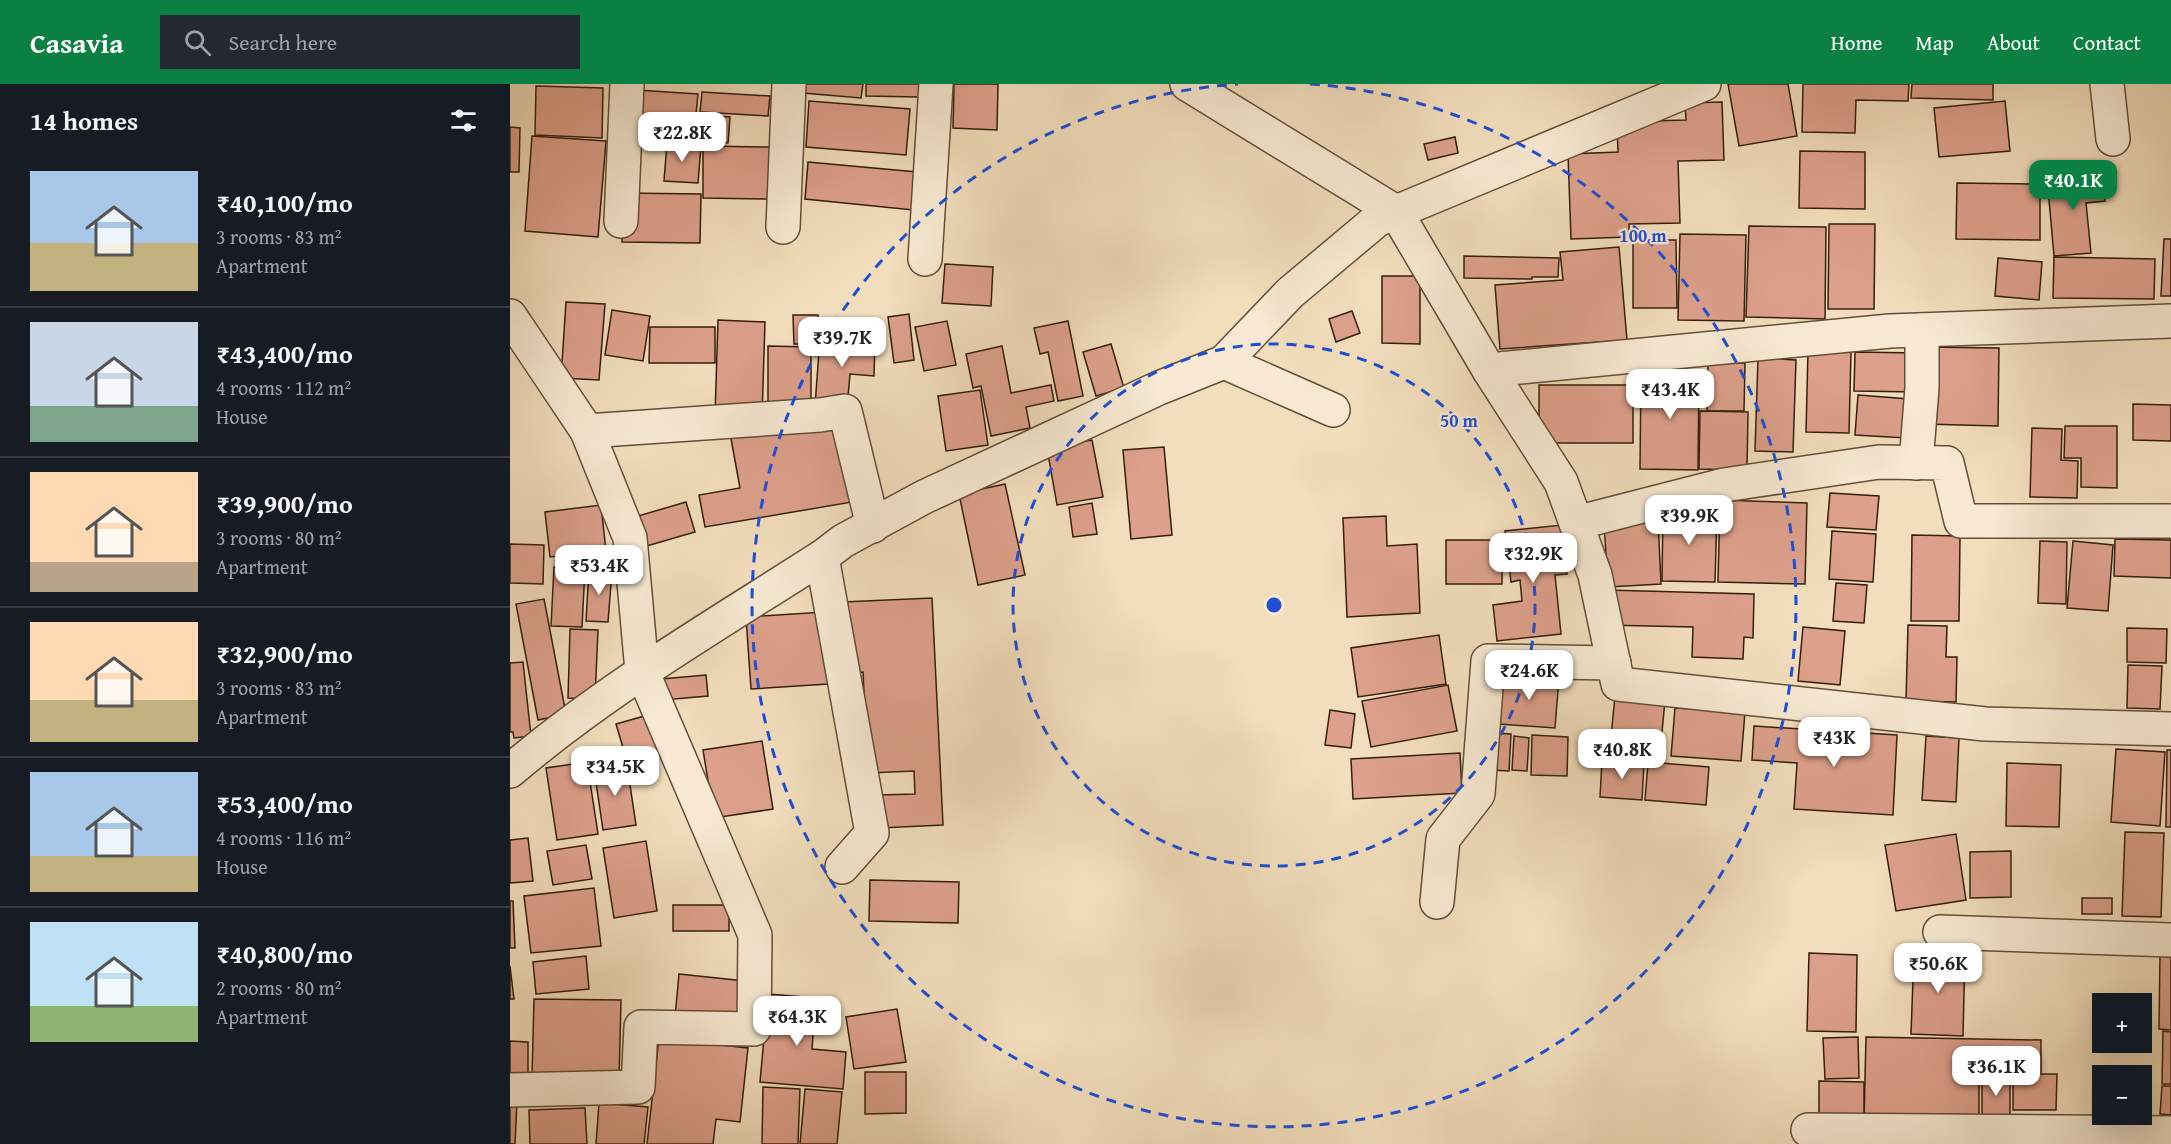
<!DOCTYPE html>
<meta charset="utf-8">
<style>
body{margin:0;font-family:"Gentium Book Plus",serif;background:#242831;color:#f1f3f6;height:100vh;display:flex;flex-direction:column;font-size:22px;white-space:nowrap}
*{box-sizing:border-box;margin:0}
p{font-size:20px;color:#9ea1a6}
.icon{flex:none;width:33px;height:33px;fill:none;stroke:currentColor;stroke-width:2;stroke-linecap:round;stroke-linejoin:round}
.map{position:relative;flex:1;overflow:hidden}
.drawer{display:flex;flex-direction:column;background:#171b24;width:510px}
.drawer>*{flex:none}
.controls{position:absolute;left:1582px;top:909px;display:grid;gap:12px}
.controls a{display:grid;place-items:center;width:60px;height:60px;border-radius:0px;background:#171b24;box-shadow:0 6px 24px #0002;font-size:30px}
.price{position:absolute;translate:-50% -51px;padding:0 14px;border-radius:12px;background:#fff;color:#222;font-size:20px;line-height:39px;filter:drop-shadow(0 2px 3px #0008)}
.price::after{content:'';position:absolute;left:50%;top:36px;width:18px;height:14px;margin-left:-9px;background:inherit;clip-path:polygon(0 0,100% 0,50% 100%)}
.price.current{background:#0b8043;color:#fff}
ul{padding:0;list-style:none}
li{display:flex;align-items:center;gap:18px;height:150px;padding:0 30px}
li+li{border-top:2px solid #363941}
li span{display:grid;place-items:center;flex:none;width:168px;height:120px;border-radius:0px;color:#555}
li>.icon{margin-inline-start:auto}
span .icon{width:72px;height:72px;fill:#fffc;stroke-width:1}
li b{font-size:26px}
h2{display:flex;justify-content:space-between;align-items:center;height:72px;padding:0 30px;font-size:26px}
header{display:flex;align-items:center;gap:36px;box-sizing:border-box;height:84px;padding:0 30px;background:#0b8043;color:#fff}
header strong{font-size:28px}
nav{display:flex;gap:33px;margin-inline-start:auto;font-size:21px}
.search{width:420px;height:54px;background:#242831;display:flex;align-items:center;gap:15px;box-sizing:border-box;padding:0 21px;border-radius:0px;color:#9ea1a6;font-size:22px}
main{display:flex;flex:1;min-height:0}
.map>svg:first-child{display:block}
</style>
<header>
<strong>Casavia</strong>
<div class="search"><svg class="icon" aria-label="search" viewBox="0 0 24 24"><circle cx="10" cy="10" r="6"/><path d="M15 15l6 6"/></svg>Search here</div>
<nav><a>Home</a><a>Map</a><a>About</a><a>Contact</a></nav>
</header>
<main>
<section class="drawer">
<h2>14 homes<svg class="icon" aria-label="filters" viewBox="0 0 24 24"><path d="M4 7h16M4 17h16"/><circle cx="9" cy="7" r="2"/><circle cx="15" cy="17" r="2"/></svg></h2>
<ul>
<li><span style="background:linear-gradient(#a9c7e8 60%,#c2b280 0)"><svg class="icon" aria-label="home" viewBox="0 0 24 24"><path d="M3 11l9-7 9 7M6 9v11h12V9"/></svg></span><div><b>₹40,100/mo</b><p>3 rooms · 83 m²</p><p>Apartment</p></div></li>
<li><span style="background:linear-gradient(#c9d6e8 70%,#7fa58c 0)"><svg class="icon" aria-label="home" viewBox="0 0 24 24"><path d="M3 11l9-7 9 7M6 9v11h12V9"/></svg></span><div><b>₹43,400/mo</b><p>4 rooms · 112 m²</p><p>House</p></div></li>
<li><span style="background:linear-gradient(#ffd9b3 75%,#b9a48a 0)"><svg class="icon" aria-label="home" viewBox="0 0 24 24"><path d="M3 11l9-7 9 7M6 9v11h12V9"/></svg></span><div><b>₹39,900/mo</b><p>3 rooms · 80 m²</p><p>Apartment</p></div></li>
<li><span style="background:linear-gradient(#ffd9b3 65%,#c2b280 0)"><svg class="icon" aria-label="home" viewBox="0 0 24 24"><path d="M3 11l9-7 9 7M6 9v11h12V9"/></svg></span><div><b>₹32,900/mo</b><p>3 rooms · 83 m²</p><p>Apartment</p></div></li>
<li><span style="background:linear-gradient(#a9c7e8 70%,#c2b280 0)"><svg class="icon" aria-label="home" viewBox="0 0 24 24"><path d="M3 11l9-7 9 7M6 9v11h12V9"/></svg></span><div><b>₹53,400/mo</b><p>4 rooms · 116 m²</p><p>House</p></div></li>
<li><span style="background:linear-gradient(#bfe0f5 70%,#8fb573 0)"><svg class="icon" aria-label="home" viewBox="0 0 24 24"><path d="M3 11l9-7 9 7M6 9v11h12V9"/></svg></span><div><b>₹40,800/mo</b><p>2 rooms · 80 m²</p><p>Apartment</p></div></li>
</ul>
</section>
<div class="map">
<svg width="1661" height="1060" viewBox="0 0 1661 1060">
<rect width="100%" height="100%" fill="#f2ddbc"/>
<filter id="stains"><feTurbulence type="fractalNoise" baseFrequency=".00333" numOctaves="4"/><feColorMatrix values="0 0 0 0 .2 0 0 0 0 .09 0 0 0 0 .02 0 0 0 .5 -.17"/></filter>
<radialGradient id="worn" r=".72"><stop offset=".6" stop-color="#630" stop-opacity="0"/><stop offset="1" stop-color="#630" stop-opacity=".3"/></radialGradient>
<g fill="#dda08b" stroke="#341e0c" stroke-width="1.5">
<polygon points="294,0 353,0 351,14 293,9"/>
<polygon points="356,0 411,0 410,13 356,12"/>
<polygon points="444,0 488,0 487,46 443,44"/>
<polygon points="1218,0 1278,0 1287,52 1229,62"/>
<polygon points="1293,0 1399,0 1398,17 1346,16 1345,49 1292,48"/>
<polygon points="1402,0 1483,0 1483,16 1401,14"/>
<polygon points="26,2 93,4 92,54 25,51"/>
<polygon points="127,6 188,10 186,30 220,33 218,59 124,51"/>
<polygon points="192,8 260,12 258,32 190,28"/>
<polygon points="299,17 400,25 396,71 296,63"/>
<polygon points="1495,17 1500,67 1429,73 1424,24"/>
<polygon points="1212,18 1214,76 1168,77 1170,139 1119,140 1119,153 1061,155 1058,70 1108,68 1107,38 1176,36 1175,19"/>
<polygon points="0,43 10,44 9,88 0,88"/>
<polygon points="22,52 96,57 88,153 15,147"/>
<polygon points="945,53 948,69 918,76 914,60"/>
<polygon points="157,59 191,62 188,99 154,97"/>
<polygon points="193,62 260,63 260,115 193,114"/>
<polygon points="1290,67 1355,68 1355,125 1289,124"/>
<polygon points="298,78 407,88 403,126 295,115"/>
<polygon points="1592,88 1595,117 1576,119 1581,169 1544,172 1537,93"/>
<polygon points="1447,99 1530,100 1530,156 1446,155"/>
<polygon points="112,109 191,110 190,159 112,158"/>
<polygon points="1319,140 1365,140 1364,225 1318,225"/>
<polygon points="1239,142 1316,143 1315,235 1236,233"/>
<polygon points="1170,150 1236,151 1234,237 1168,236"/>
<polygon points="1654,155 1661,155 1661,212 1651,212"/>
<polygon points="1123,156 1166,156 1167,224 1123,224"/>
<polygon points="1109,163 1117,256 990,265 985,201 1053,196 1050,168"/>
<polygon points="954,172 1049,174 1048,193 1022,193 1022,195 954,194"/>
<polygon points="1544,173 1645,175 1644,215 1543,214"/>
<polygon points="1488,174 1532,178 1529,216 1485,212"/>
<polygon points="435,180 483,183 481,222 432,219"/>
<polygon points="872,192 910,192 910,260 872,259"/>
<polygon points="56,218 95,220 89,296 51,294"/>
<polygon points="102,226 140,232 133,277 95,271"/>
<polygon points="842,227 850,249 826,258 819,235"/>
<polygon points="399,230 404,276 384,279 378,233"/>
<polygon points="283,231 308,231 308,260 284,260"/>
<polygon points="208,236 255,238 252,333 205,332"/>
<polygon points="437,237 446,281 414,287 405,243"/>
<polygon points="558,237 573,312 548,317 538,268 530,270 524,244"/>
<polygon points="140,243 205,243 205,279 139,279"/>
<polygon points="310,253 365,256 364,292 340,290 337,324 305,322"/>
<polygon points="601,260 614,304 586,312 573,268"/>
<polygon points="258,262 301,263 301,330 258,330"/>
<polygon points="492,262 501,309 541,301 544,317 516,323 520,344 481,352 471,302 463,304 456,270"/>
<polygon points="1416,263 1489,264 1488,342 1414,340"/>
<polygon points="1298,267 1341,268 1339,349 1296,348"/>
<polygon points="1345,268 1409,269 1408,308 1344,307"/>
<polygon points="1248,274 1286,276 1283,368 1245,367"/>
<polygon points="1198,279 1235,279 1234,327 1197,327"/>
<polygon points="1131,287 1189,287 1188,386 1130,385"/>
<rect x="1029" y="301" width="94" height="58"/>
<polygon points="470,306 478,361 436,367 428,312"/>
<polygon points="1348,311 1399,315 1396,354 1345,351"/>
<polygon points="1623,320 1661,321 1661,357 1623,356"/>
<polygon points="1190,327 1238,328 1237,386 1189,385"/>
<polygon points="334,330 348,417 195,443 189,411 230,404 220,349"/>
<polygon points="1555,342 1607,342 1607,404 1571,403 1571,374 1554,374"/>
<polygon points="1522,344 1552,345 1551,376 1568,377 1567,414 1520,413"/>
<polygon points="582,356 593,413 547,421 537,364"/>
<polygon points="654,363 662,451 621,455 613,366"/>
<polygon points="495,400 515,491 468,501 449,410"/>
<polygon points="1320,409 1369,412 1366,446 1317,443"/>
<polygon points="1210,416 1297,419 1295,500 1208,498"/>
<polygon points="176,418 185,448 126,465 118,435"/>
<polygon points="582,419 587,450 563,453 559,423"/>
<polygon points="91,421 96,467 40,473 35,428"/>
<polygon points="1153,427 1207,428 1205,498 1152,497"/>
<polygon points="876,432 877,462 907,460 910,529 837,533 833,434"/>
<polygon points="1148,436 1151,500 1098,503 1094,439"/>
<polygon points="1052,441 1057,490 1045,491 1051,550 987,557 983,521 1012,517 1010,496 1001,498 995,447"/>
<polygon points="1322,447 1366,450 1363,498 1319,495"/>
<polygon points="1402,451 1450,452 1449,537 1401,537"/>
<polygon points="1605,455 1661,456 1661,494 1604,492"/>
<rect x="936" y="456" width="56" height="44"/>
<polygon points="1530,457 1557,458 1556,520 1528,519"/>
<polygon points="1563,457 1603,461 1598,527 1557,524"/>
<polygon points="0,460 34,461 33,500 0,499"/>
<polygon points="44,483 75,485 72,543 41,542"/>
<polygon points="79,485 102,487 98,538 76,537"/>
<polygon points="1326,499 1357,501 1354,539 1323,537"/>
<polygon points="1096,506 1244,510 1243,554 1234,553 1233,575 1182,573 1183,543 1095,541"/>
<polygon points="422,514 433,741 370,744 368,711 405,710 404,687 358,689 353,588 336,589 333,518"/>
<polygon points="34,515 56,630 28,636 6,520"/>
<polygon points="314,528 318,600 241,605 236,533"/>
<polygon points="1398,541 1437,542 1436,573 1447,573 1446,618 1396,617"/>
<polygon points="1293,543 1335,547 1330,601 1288,597"/>
<polygon points="1617,544 1657,545 1656,579 1617,578"/>
<polygon points="60,545 88,546 85,615 58,614"/>
<polygon points="929,551 936,600 848,613 841,564"/>
<polygon points="13,578 21,652 4,654 3,648 0,648 0,579"/>
<polygon points="1618,581 1652,582 1650,625 1617,624"/>
<polygon points="992,590 1049,594 1045,644 989,640"/>
<polygon points="196,591 198,612 153,616 151,595"/>
<polygon points="938,601 947,647 861,663 852,617"/>
<polygon points="1105,612 1155,617 1150,668 1100,663"/>
<polygon points="1165,624 1235,628 1231,677 1161,672"/>
<polygon points="820,626 845,630 841,664 815,661"/>
<polygon points="145,629 156,666 117,677 106,640"/>
<polygon points="1244,642 1387,651 1383,731 1284,725 1287,679 1242,676"/>
<polygon points="983,649 1001,650 999,687 981,686"/>
<polygon points="1022,651 1058,653 1057,692 1021,691"/>
<polygon points="1004,652 1019,654 1017,687 1002,686"/>
<polygon points="1416,652 1449,654 1446,718 1412,716"/>
<polygon points="252,657 263,725 204,734 193,666"/>
<polygon points="1606,665 1655,668 1650,742 1601,738"/>
<polygon points="1657,666 1661,666 1661,743 1656,743"/>
<polygon points="950,669 952,709 843,715 841,675"/>
<polygon points="1092,676 1134,679 1132,716 1090,713"/>
<polygon points="77,678 88,750 47,756 36,684"/>
<polygon points="1138,678 1199,683 1196,721 1135,716"/>
<polygon points="1497,679 1551,681 1549,743 1496,742"/>
<polygon points="117,681 126,741 93,746 84,685"/>
<polygon points="1615,748 1654,749 1651,833 1612,832"/>
<polygon points="1446,750 1456,816 1386,827 1375,761"/>
<polygon points="18,754 23,797 0,799 0,756"/>
<polygon points="136,757 147,827 104,834 93,764"/>
<polygon points="76,761 82,795 43,801 37,767"/>
<polygon points="1501,767 1501,813 1460,814 1460,768"/>
<polygon points="360,796 449,798 448,839 359,837"/>
<polygon points="84,804 91,862 21,869 14,812"/>
<rect x="1572" y="814" width="30" height="16"/>
<polygon points="0,817 3,817 5,864 0,864"/>
<rect x="163" y="821" width="56" height="26"/>
<polygon points="1404,867 1455,869 1453,952 1401,950"/>
<polygon points="1299,869 1347,871 1346,948 1297,947"/>
<polygon points="1650,870 1661,870 1661,946 1649,945"/>
<polygon points="76,872 79,905 26,910 23,878"/>
<polygon points="0,882 4,915 0,915"/>
<polygon points="169,890 235,897 231,939 165,933"/>
<polygon points="258,910 306,914 302,965 336,968 333,1005 250,998"/>
<polygon points="24,915 111,916 109,995 22,993"/>
<polygon points="387,925 396,978 344,985 336,933"/>
<polygon points="1653,947 1661,948 1661,1000 1652,1000"/>
<polygon points="1348,953 1349,994 1315,995 1313,954"/>
<polygon points="1356,953 1531,956 1531,990 1547,990 1546,1026 1503,1026 1503,992 1469,992 1469,1038 1354,1036"/>
<polygon points="149,954 238,964 230,1038 206,1035 203,1060 137,1060"/>
<polygon points="0,957 18,958 18,1003 0,1002"/>
<polygon points="355,988 396,988 396,1029 355,1030"/>
<polygon points="1500,994 1500,1031 1472,1031 1472,995"/>
<polygon points="1309,997 1354,998 1354,1031 1309,1030"/>
<polygon points="1652,1002 1661,1002 1661,1031 1650,1030"/>
<polygon points="253,1003 290,1005 288,1060 252,1060"/>
<polygon points="295,1005 332,1008 327,1060 290,1060"/>
<polygon points="0,1018 7,1018 5,1060 0,1060"/>
<polygon points="89,1019 138,1023 134,1060 86,1060"/>
<polygon points="75,1024 77,1060 20,1060 19,1026"/>
</g>
<g fill="none" stroke-linecap="round" stroke-linejoin="round">
<defs>
<g id="street">
<polyline points="677,0 886,128 979,286 1051,398 1085,491 1108,600 1475,640 1661,645"/>
<polyline points="1597,0 1603,55"/>
<polyline points="111,137 117,0"/>
<polyline points="273,143 279,0"/>
<polyline points="415,175 426,0"/>
<polyline points="0,232 77,347 120,454 132,587 245,851 244,945 131,943 128,1003 0,1006"/>
<polyline points="714,278 823,326"/>
<polyline points="979,286 1380,247 1661,237"/>
<polyline points="77,347 310,331 335,327 363,442"/>
<polyline points="1406,379 1412,304 1412,246"/>
<polyline points="1066,439 1214,401 1369,378 1437,379 1451,437 1661,437"/>
<polyline points="312,473 362,749 332,783"/>
<path d="M 0,687 C 96,605 206,541 312,473 L 333,457 L 414,413 L 649,304 L 714,278 L 780,209 L 867,136 L 1194,0"/>
<polyline points="927,818 933,755 968,710 978,577 1104,579"/>
<polyline points="1430,848 1661,856"/>
<polyline points="1298,1046 1661,1049"/>
</g>
</defs>
<use href="#street" stroke="#644e38" stroke-width="36"/>
<use href="#street" stroke="#f7e9d3" stroke-width="33"/>
</g>
<g fill="none" stroke="#1d4ed8" stroke-width="3" stroke-dasharray="10 8">
<circle cx="764" cy="521" r="261"/>
<path d="M800 0A522 522 0 1 1 728 0"/>
</g>
<circle cx="764" cy="521" r="9" fill="#1d4ed8" stroke="#f7e9d3" stroke-width="3"/>
<g font-size="18" text-anchor="middle" font-weight="bold" fill="#1d4ed8" stroke="#f7e9d3" stroke-width="4.5" stroke-linejoin="round" paint-order="stroke">
<text x="1133" y="158">100 m</text>
<text x="949" y="343">50 m</text>
</g>
<rect width="100%" height="100%" filter="url(#stains)"/>
<rect width="100%" height="100%" fill="url(#worn)"/>
</svg>
<div class="controls">
<a>+</a>
<a>−</a>
</div>
<b class="price" style="left:172px;top:79px">₹22.8K</b>
<b class="price current" style="left:1563px;top:127px">₹40.1K</b>
<b class="price" style="left:332px;top:284px">₹39.7K</b>
<b class="price" style="left:1160px;top:336px">₹43.4K</b>
<b class="price" style="left:1179px;top:462px">₹39.9K</b>
<b class="price" style="left:1023px;top:500px">₹32.9K</b>
<b class="price" style="left:89px;top:512px">₹53.4K</b>
<b class="price" style="left:1019px;top:617px">₹24.6K</b>
<b class="price" style="left:1324px;top:684px">₹43K</b>
<b class="price" style="left:1112px;top:696px">₹40.8K</b>
<b class="price" style="left:105px;top:713px">₹34.5K</b>
<b class="price" style="left:1428px;top:910px">₹50.6K</b>
<b class="price" style="left:287px;top:963px">₹64.3K</b>
<b class="price" style="left:1486px;top:1013px">₹36.1K</b>
</div>
</main>
